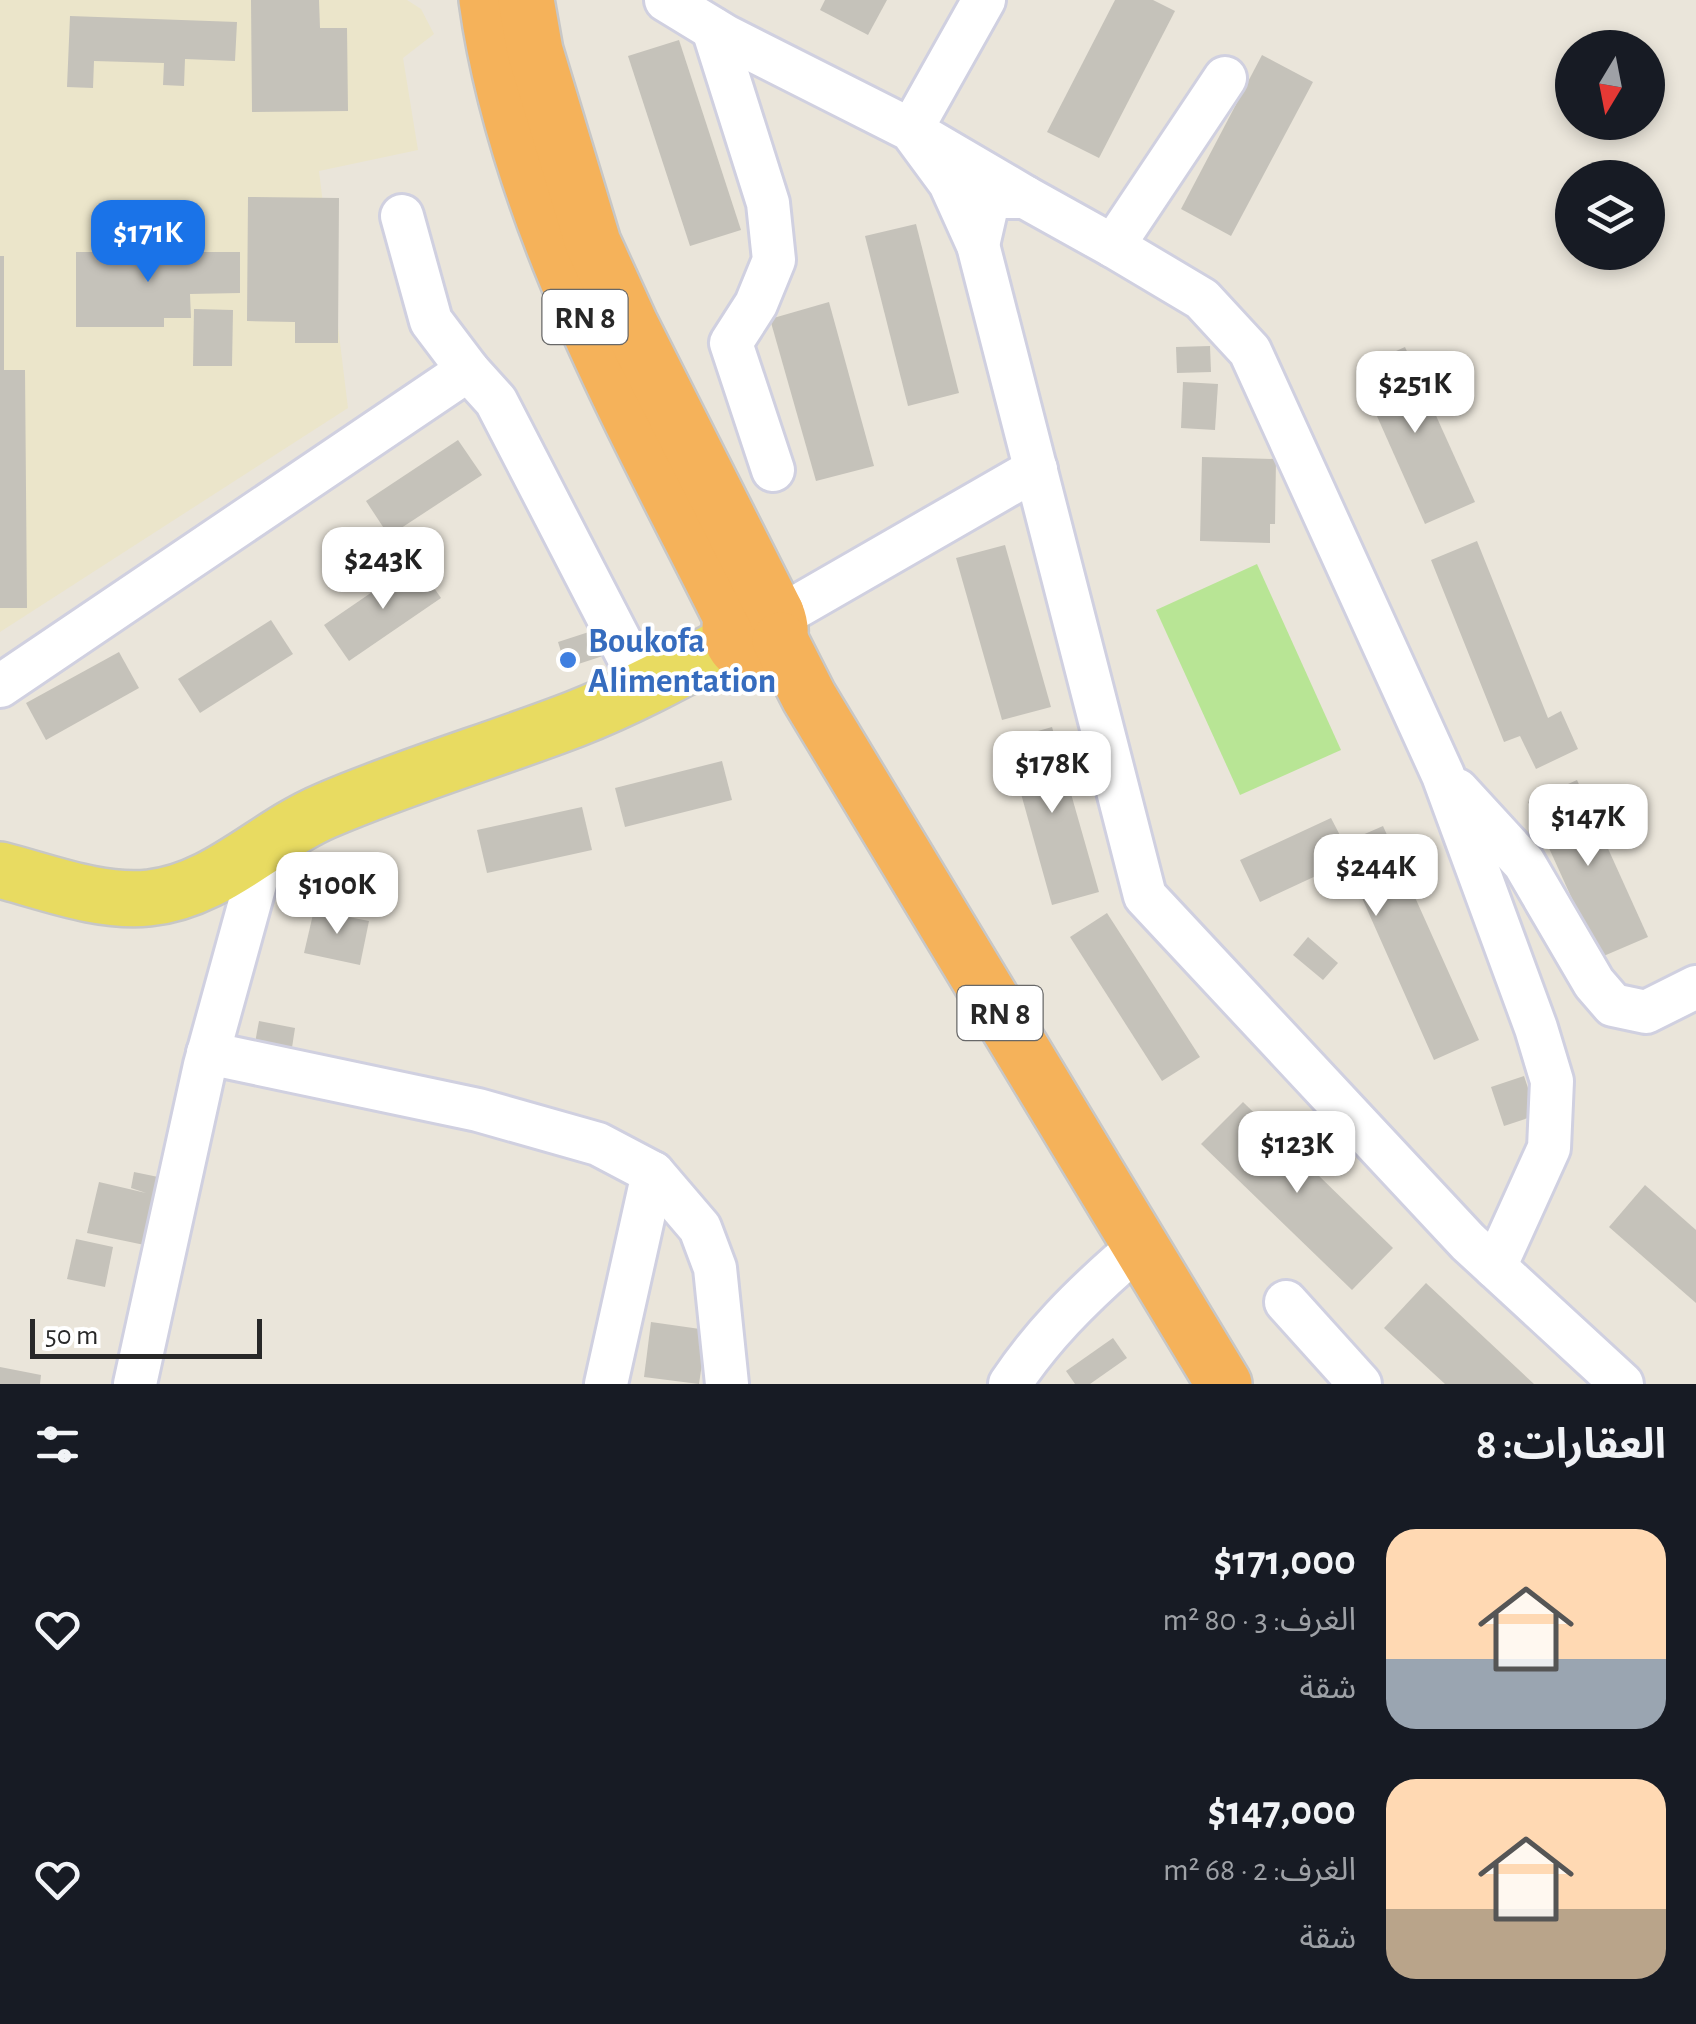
<!DOCTYPE html>
<html lang="ar">
<meta charset="utf-8">
<style>
body{margin:0;font-family:"Alegreya Sans","Noto Sans Arabic",sans-serif;background:#242831;color:#f1f3f6;direction:rtl;height:100vh;display:flex;flex-direction:column;font-size:38px;white-space:nowrap}
*{box-sizing:border-box;margin:0}
p{font-size:32px;color:#9ea1a6}
.icon{flex:none;width:55px;height:55px;fill:none;stroke:currentColor;stroke-width:2;stroke-linecap:round;stroke-linejoin:round}
.map{position:relative;height:1384px;overflow:hidden;direction:ltr}
.panel{display:flex;flex-direction:column;background:#171b24;flex:1}
.panel>*{flex:none}
.needle{width:65px;rotate:190deg}
.tools{position:absolute;left:1555px;top:30px;display:grid;gap:20px}
.tools a{display:grid;place-items:center;width:110px;height:110px;border-radius:50%;background:#171b24;box-shadow:0 5px 15px #0003;font-size:50px}
.scale{position:absolute;left:30px;bottom:25px;width:232px;box-sizing:border-box;padding-left:10px;border:5px solid #282828;border-top:0;font-size:28px;line-height:35px;white-space:nowrap;color:#282828;-webkit-text-stroke:8px #fff;paint-order:stroke}
.price{position:absolute;translate:-50% -85px;padding:0 22px;border-radius:20px;background:#fff;color:#222;font-size:32px;line-height:65px;filter:drop-shadow(0 2px 5px #0008)}
.price::after{content:'';position:absolute;left:50%;top:60px;width:30px;height:22px;margin-left:-15px;background:inherit;clip-path:polygon(0 0,100% 0,50% 100%)}
.price.current{background:#1a73e8;color:#fff}
ul{padding:0;list-style:none}
li{display:flex;align-items:center;gap:30px;height:250px;padding:0 30px}
li span{display:grid;place-items:center;flex:none;width:280px;height:200px;border-radius:30px;color:#555}
li>.icon{margin-inline-start:auto}
span .icon{width:120px;height:120px;fill:#fffc;stroke-width:1}
li b{font-size:42px}
h2{display:flex;justify-content:space-between;align-items:center;height:120px;padding:0 30px;font-size:42px}
.map>svg:first-child{display:block}
</style>
<div class="map">
<svg width="1696" height="1384" viewBox="0 0 1696 1384">
<rect width="100%" height="100%" fill="#eae5da"/>
<polygon fill="#ebe5ca" points="0,0 407,0 421,9 434,34 403,58 418,150 319,171 348,408 0,632"/>
<polygon fill="#b8e595" points="1257,564 1341,750 1240,795 1156,610"/>
<g fill="#c5c2ba">
<polygon points="251,0 319,0 320,28 347,28 348,111 252,112"/>
<polygon points="825,0 887,0 868,35 820,10"/>
<polygon points="1115,0 1153,0 1175,11 1099,158 1047,132"/>
<polygon points="70,16 237,22 235,61 185,59 184,86 163,85 164,63 94,61 93,88 67,87"/>
<polygon points="679,40 741,230 690,246 628,56"/>
<polygon points="1262,55 1313,82 1231,236 1181,209"/>
<polygon points="248,197 339,198 338,343 295,343 295,322 247,321"/>
<polygon points="916,224 959,393 908,406 865,236"/>
<polygon points="76,252 240,252 240,293 190,294 191,318 164,318 164,327 76,327"/>
<polygon points="0,256 4,256 4,370 25,370 27,608 0,608"/>
<polygon points="829,302 874,466 816,481 770,319"/>
<polygon points="194,309 233,310 232,366 193,366"/>
<polygon points="1210,346 1211,372 1177,373 1176,347"/>
<polygon points="1405,347 1475,502 1425,524 1356,369"/>
<polygon points="1183,382 1218,384 1215,430 1181,428"/>
<polygon points="458,440 482,475 389,536 366,501"/>
<polygon points="1202,457 1276,459 1275,524 1270,524 1270,543 1200,541"/>
<polygon points="1477,541 1548,718 1561,711 1578,749 1536,769 1520,736 1504,742 1431,560"/>
<polygon points="1005,545 1051,707 1002,720 956,558"/>
<polygon points="416,562 441,598 349,661 324,625"/>
<polygon points="271,620 293,654 200,713 178,679"/>
<polygon points="595,630 603,656 566,668 558,642"/>
<polygon points="119,652 139,688 46,740 26,703"/>
<polygon points="1052,727 1099,892 1052,905 1006,740"/>
<polygon points="722,761 732,800 625,827 615,788"/>
<polygon points="1577,780 1648,937 1599,958 1528,802"/>
<polygon points="582,807 592,850 487,873 477,830"/>
<polygon points="1331,818 1344,843 1383,826 1479,1040 1434,1060 1346,862 1260,902 1240,860"/>
<polygon points="314,910 369,921 360,965 304,953"/>
<polygon points="1107,913 1200,1057 1162,1081 1070,937"/>
<polygon points="1308,937 1338,963 1323,980 1293,955"/>
<polygon points="259,1021 295,1028 291,1054 254,1048"/>
<polygon points="1524,1076 1537,1115 1504,1126 1491,1087"/>
<polygon points="1243,1102 1393,1248 1352,1290 1201,1144"/>
<polygon points="134,1172 168,1179 154,1247 87,1233 99,1182 146,1193 131,1188"/>
<polygon points="1645,1185 1696,1230 1696,1303 1609,1227"/>
<polygon points="76,1239 113,1247 105,1287 67,1279"/>
<polygon points="1426,1283 1534,1384 1445,1384 1384,1328"/>
<polygon points="651,1322 707,1330 699,1384 644,1377"/>
<polygon points="1113,1338 1127,1358 1090,1384 1075,1384 1066,1371"/>
<polygon points="0,1367 41,1375 40,1384 0,1384"/>
</g>
<g fill="none" stroke-linecap="round" stroke-linejoin="round">
<defs>
<g id="minor">
<polyline points="666,0 725,36 911,130 950,183 978,245 1145,896 1468,1242 1622,1384"/>
<polyline points="984,0 911,130 1025,197"/>
<polyline points="713,29 768,203 774,260 756,304 731,343 773,470"/>
<polyline points="402,216 431,321 468,370"/>
<polyline points="978,245 989,197 1025,197 1113,246 1202,299 1250,351 1443,775 1536,1028 1552,1081 1549,1148 1495,1267"/>
<polyline points="1113,246 1225,78"/>
<polyline points="779,617 1036,469"/>
<polyline points="0,686 468,370 496,401 645,689"/>
<polyline points="1457,790 1524,863 1594,983 1613,1005 1646,1012 1696,987"/>
<polyline points="208,1053 478,1110 598,1144 653,1173 606,1384"/>
<polyline points="653,1173 700,1228 715,1268 727,1384"/>
<polyline points="1286,1302 1360,1384"/>
<polyline points="135,1384 205,1065 266,844"/>
<path d="M 1010,1384 C 1042,1336 1079,1299 1122,1261"/>
</g>
<path id="major" d="M 0,870 C 47,882 99,903 149,898 C 217,891 264,837 325,811 C 406,776 492,751 575,719 C 629,698 680,670 732,642"/>
<g id="highway">
<path d="M 487,0 C 517,218 634,423 731,617 C 721,674 798,665 776,613 L 756,608 L 738,610 L 731,617"/>
<polyline points="526,0 535,51 593,243 630,324 776,613"/>
<polyline points="780,640 809,697 1224,1384"/>
</g>
</defs>
<use href="#minor" stroke="#d0d0e0" stroke-width="48"/>
<use href="#major" stroke="#c7c7c7" stroke-width="60"/>
<use href="#highway" stroke="#c7c7c7" stroke-width="60"/>
<use href="#minor" stroke="#fff" stroke-width="42"/>
<use href="#major" stroke="#e8db61" stroke-width="55"/>
<use href="#highway" stroke="#f5b25a" stroke-width="55"/>
</g>
<circle fill="#3f7fe0" stroke="#fff" stroke-width="4" cx="568" cy="660" r="10"/>
<g text-anchor="middle" stroke-width="8" stroke-linejoin="round" paint-order="stroke">
<g fill="#fff" stroke="#686868" stroke-width="2.5">
<rect x="542.5" y="290" width="85" height="54" rx="8"/>
<rect x="957.5" y="986" width="85" height="54" rx="8"/>
</g>
<g font-size="32" font-weight="bold" fill="#282828">
<text x="585" y="328">RN 8</text>
<text x="1000" y="1024">RN 8</text>
</g>
<g font-size="35" font-weight="bold" fill="#366cbe" stroke="#fff" text-anchor="start">
<text x="588" y="652">Boukofa<tspan x="588" dy="40">Alimentation</tspan></text>
</g>
</g>
</svg>
<div class="tools">
<a><svg class="needle" viewBox="-14 -14 28 28"><path d="M0-13l5 13h-10z" fill="#e53935"/><path d="M0 13l5-13h-10z" fill="#9ea1a6"/></svg></a>
<a><svg class="icon" aria-label="layers" viewBox="0 0 24 24"><path d="M12 4l9 5-9 5-9-5zM3 14l9 5 9-5"/></svg></a>
</div>
<div class="scale">50 m</div>
<b class="price current" style="left:148px;top:285px">$171K</b>
<b class="price" style="left:1415px;top:436px">$251K</b>
<b class="price" style="left:383px;top:612px">$243K</b>
<b class="price" style="left:1052px;top:816px">$178K</b>
<b class="price" style="left:1588px;top:869px">$147K</b>
<b class="price" style="left:1376px;top:919px">$244K</b>
<b class="price" style="left:337px;top:937px">$100K</b>
<b class="price" style="left:1297px;top:1196px">$123K</b>
</div>
<section class="panel">
<h2>العقارات: 8<svg class="icon" aria-label="filters" viewBox="0 0 24 24"><path d="M4 7h16M4 17h16"/><circle cx="9" cy="7" r="2"/><circle cx="15" cy="17" r="2"/></svg></h2>
<ul>
<li><span style="background:linear-gradient(#ffd9b3 65%,#9aa5b1 0)"><svg class="icon" aria-label="home" viewBox="0 0 24 24"><path d="M3 11l9-7 9 7M6 9v11h12V9"/></svg></span><div><b>$171,000</b><p>الغرف: 3 · 80 m²</p><p>شقة</p></div><svg class="icon" aria-label="heart" viewBox="0 0 24 24"><path d="M12 20l-8-8c-3-5 5-10 8-4 3-6 11-1 8 4z"/></svg></li>
<li><span style="background:linear-gradient(#ffd9b3 65%,#b9a48a 0)"><svg class="icon" aria-label="home" viewBox="0 0 24 24"><path d="M3 11l9-7 9 7M6 9v11h12V9"/></svg></span><div><b>$147,000</b><p>الغرف: 2 · 68 m²</p><p>شقة</p></div><svg class="icon" aria-label="heart" viewBox="0 0 24 24"><path d="M12 20l-8-8c-3-5 5-10 8-4 3-6 11-1 8 4z"/></svg></li>
</ul>
</section>
